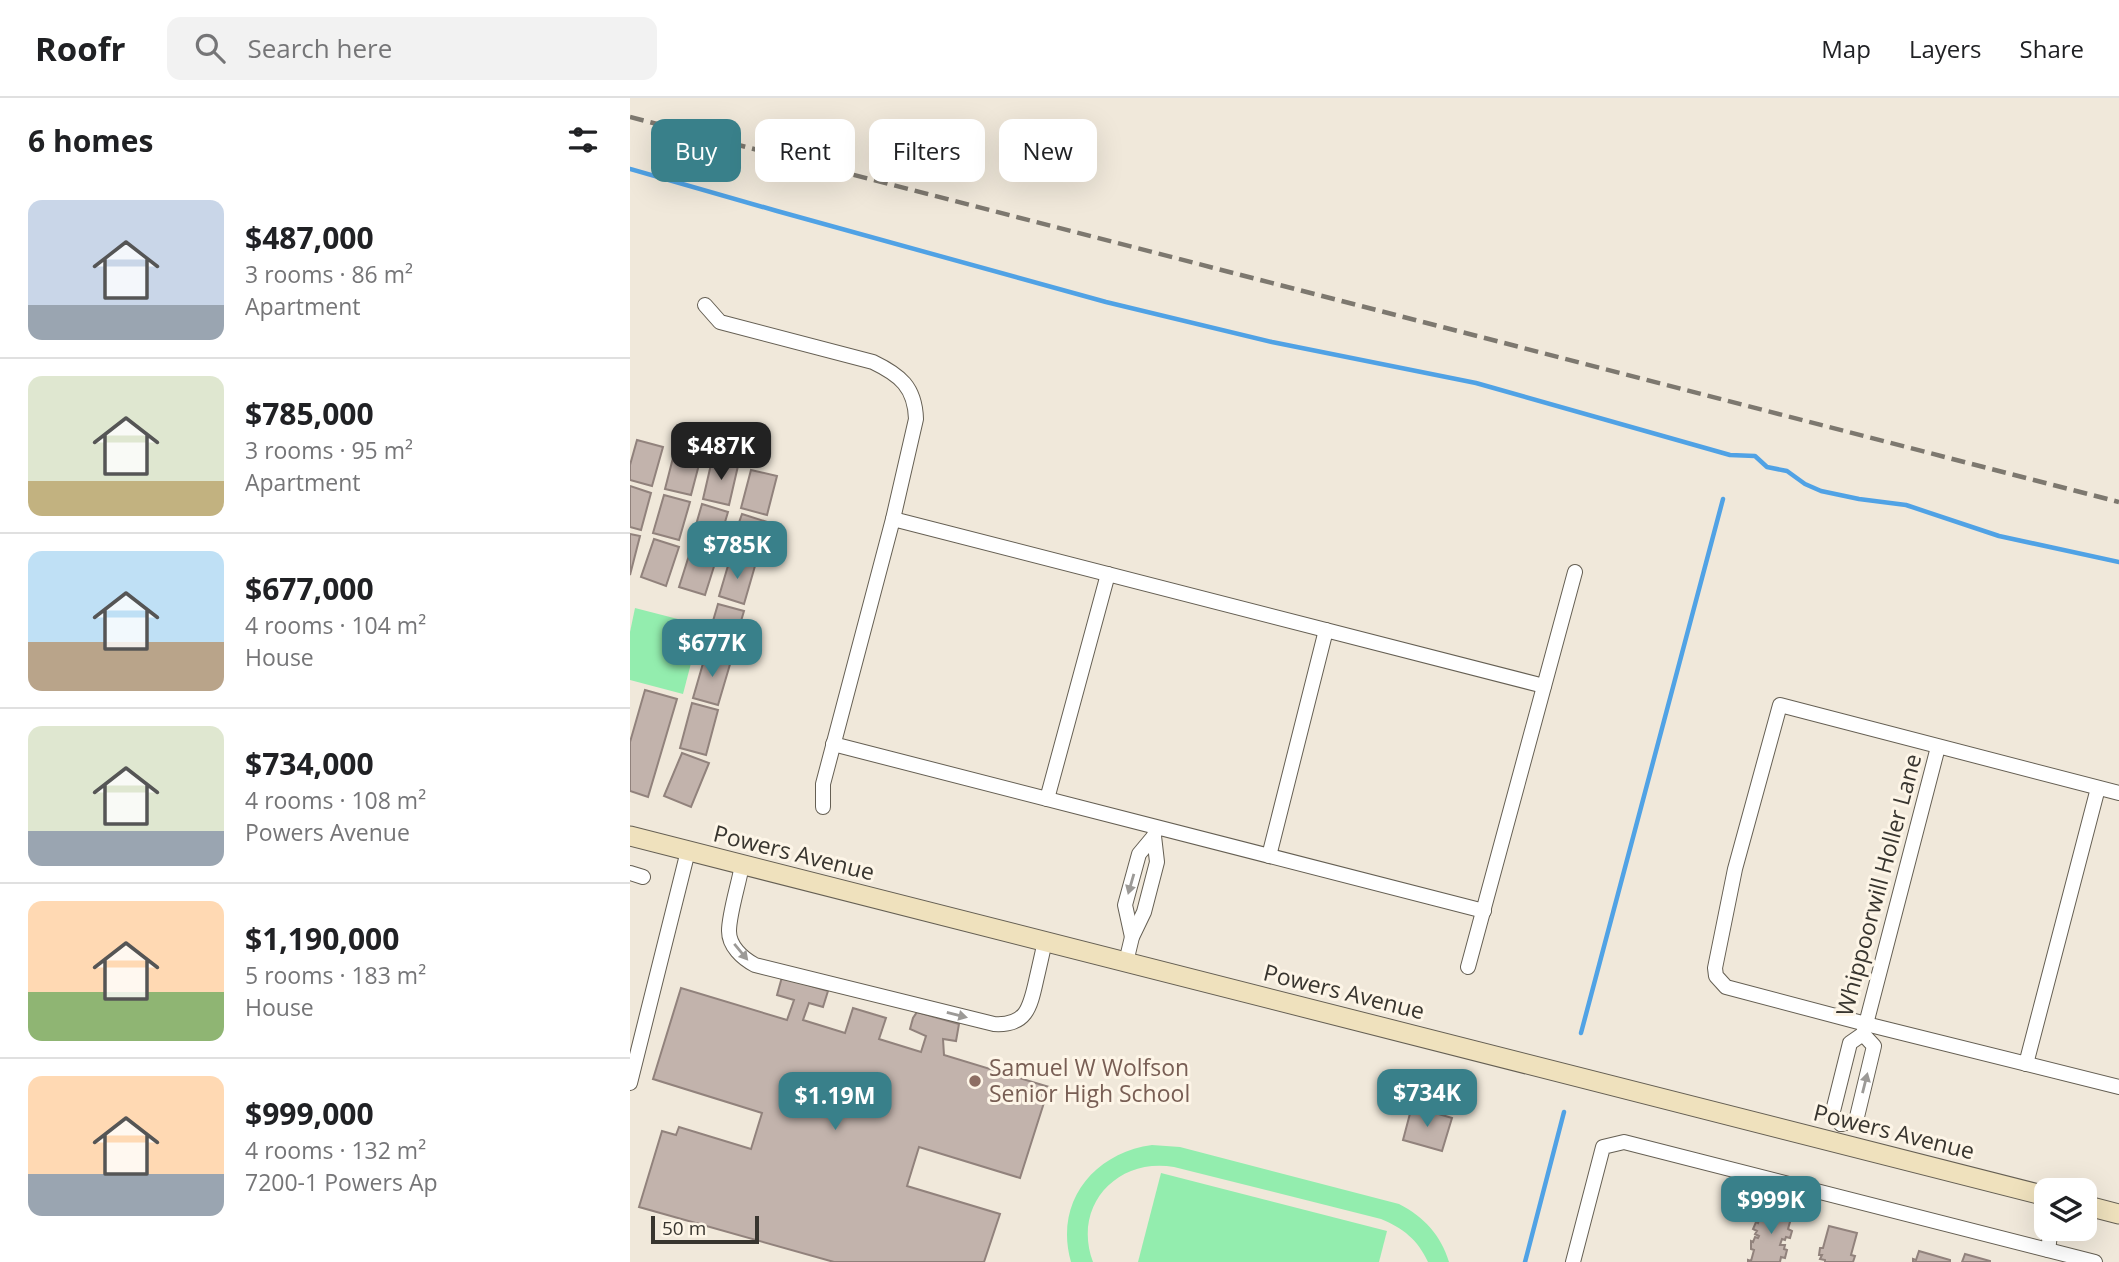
<!DOCTYPE html>
<meta charset="utf-8">
<style>
body{margin:0;font-family:"Open Sans",sans-serif;background:#f2f2f2;color:#202124;height:100vh;display:flex;flex-direction:column;font-size:26px;white-space:nowrap}
*{box-sizing:border-box;margin:0}
p{font-size:23px;color:#757577}
.icon{flex:none;width:38px;height:38px;fill:none;stroke:currentColor;stroke-width:2;stroke-linecap:round;stroke-linejoin:round}
.map{position:relative;flex:1;overflow:hidden}
.sheet{display:flex;flex-direction:column;background:#fff;width:630px}
.sheet>*{flex:none}
.hud{position:absolute;left:21px;top:21px;width:665px;height:63px;display:flex;gap:14px}
.tools{position:absolute;left:1404px;top:1080px;display:grid;gap:14px}
.tools a{display:grid;place-items:center;width:63px;height:63px;border-radius:14px;background:#fff;box-shadow:0 7px 28px #0002;font-size:35px}
.scale{position:absolute;left:21px;bottom:18px;width:108px;box-sizing:border-box;padding-left:7px;border:4px solid #38352f;border-top:0;font-size:19px;line-height:24px;white-space:nowrap;color:#38352f;-webkit-text-stroke:5px #fdf5e7;paint-order:stroke}
.price{position:absolute;translate:-50% -60px;padding:0 16px;border-radius:14px;background:#39808a;color:#fff;font-size:23px;line-height:46px;filter:drop-shadow(0 2px 4px #0008)}
.price::after{content:'';position:absolute;left:50%;top:42px;width:21px;height:16px;margin-left:-10px;background:inherit;clip-path:polygon(0 0,100% 0,50% 100%)}
.price.current{background:#222;color:#fff}
ul{padding:0;list-style:none}
li{display:flex;align-items:center;gap:21px;height:175px;padding:0 28px}
li+li{border-top:2px solid #e0e0e0}
li span{display:grid;place-items:center;flex:none;width:196px;height:140px;border-radius:14px;color:#555}
li>.icon{margin-inline-start:auto}
span .icon{width:84px;height:84px;fill:#fffc;stroke-width:1}
li b{font-size:30px}
h2{display:flex;justify-content:space-between;align-items:center;height:84px;padding:0 28px;font-size:30px}
.pill{padding:0 24px;border-radius:14px;background:#fff;box-shadow:0 7px 28px #0002;font-size:24px;line-height:63px}
.pill.current{background:#39808a;color:#fff}
header{display:flex;align-items:center;gap:42px;box-sizing:border-box;height:98px;padding:0 35px;background:#fff;border-bottom:2px solid #e0e0e0}
header strong{font-size:33px}
nav{display:flex;gap:38px;margin-inline-start:auto;font-size:24px}
.search{width:490px;height:63px;background:#f2f2f2;display:flex;align-items:center;gap:18px;box-sizing:border-box;padding:0 24px;border-radius:14px;color:#757577;font-size:26px}
main{display:flex;flex:1;min-height:0}
.map>svg:first-child{display:block}
</style>
<header>
<strong>Roofr</strong>
<div class="search"><svg class="icon" aria-label="search" viewBox="0 0 24 24"><circle cx="10" cy="10" r="6"/><path d="M15 15l6 6"/></svg>Search here</div>
<nav><a>Map</a><a>Layers</a><a>Share</a></nav>
</header>
<main>
<section class="sheet">
<h2>6 homes<svg class="icon" aria-label="filters" viewBox="0 0 24 24"><path d="M4 7h16M4 17h16"/><circle cx="9" cy="7" r="2"/><circle cx="15" cy="17" r="2"/></svg></h2>
<ul>
<li><span style="background:linear-gradient(#c9d6e8 75%,#9aa5b1 0)"><svg class="icon" aria-label="home" viewBox="0 0 24 24"><path d="M3 11l9-7 9 7M6 9v11h12V9"/></svg></span><div><b>$487,000</b><p>3 rooms · 86 m²</p><p>Apartment</p></div></li>
<li><span style="background:linear-gradient(#dfe7d0 75%,#c2b280 0)"><svg class="icon" aria-label="home" viewBox="0 0 24 24"><path d="M3 11l9-7 9 7M6 9v11h12V9"/></svg></span><div><b>$785,000</b><p>3 rooms · 95 m²</p><p>Apartment</p></div></li>
<li><span style="background:linear-gradient(#bfe0f5 65%,#b9a48a 0)"><svg class="icon" aria-label="home" viewBox="0 0 24 24"><path d="M3 11l9-7 9 7M6 9v11h12V9"/></svg></span><div><b>$677,000</b><p>4 rooms · 104 m²</p><p>House</p></div></li>
<li><span style="background:linear-gradient(#dfe7d0 75%,#9aa5b1 0)"><svg class="icon" aria-label="home" viewBox="0 0 24 24"><path d="M3 11l9-7 9 7M6 9v11h12V9"/></svg></span><div><b>$734,000</b><p>4 rooms · 108 m²</p><p>Powers Avenue</p></div></li>
<li><span style="background:linear-gradient(#ffd9b3 65%,#8fb573 0)"><svg class="icon" aria-label="home" viewBox="0 0 24 24"><path d="M3 11l9-7 9 7M6 9v11h12V9"/></svg></span><div><b>$1,190,000</b><p>5 rooms · 183 m²</p><p>House</p></div></li>
<li><span style="background:linear-gradient(#ffd9b3 70%,#9aa5b1 0)"><svg class="icon" aria-label="home" viewBox="0 0 24 24"><path d="M3 11l9-7 9 7M6 9v11h12V9"/></svg></span><div><b>$999,000</b><p>4 rooms · 132 m²</p><p>7200-1 Powers Ap</p></div></li>
</ul>
</section>
<div class="map">
<svg width="1489" height="1164" viewBox="0 0 1489 1164">
<rect width="100%" height="100%" fill="#f0e8da"/>
<g fill="#93edae">
<polygon points="5,510 71,527 53,596 0,582 0,534"/>
<path d="M 522,1047 L 550,1049 L 769,1106 C 794,1119 811,1137 819,1164 L 798,1164 C 788,1142 773,1130 751,1121 L 544,1069 C 487,1059 442,1108 463,1164 L 441,1164 C 424,1105 463,1055 522,1047 Z"/>
<polygon points="531,1075 757,1133 749,1164 508,1164"/>
</g>
<g fill="none" stroke-linecap="round" stroke-linejoin="round">
<g stroke="#50a2e5" stroke-width="4.5">
<polyline points="0,71 147,113 476,204 642,244 846,285 1100,357 1125,358 1137,369 1157,373 1175,386 1191,393 1229,401 1276,407 1369,438 1489,464"/>
<polyline points="951,935 1093,401"/>
<polyline points="895,1164 934,1014"/>
</g>
</g>
<g fill="#c2b3ac" stroke="#91827c" stroke-width="2">
<polygon points="7,342 33,349 22,388 0,382 0,367"/>
<polygon points="45,352 71,359 61,397 35,391"/>
<polygon points="82,362 108,368 99,407 73,401"/>
<polygon points="121,372 147,378 137,417 111,410"/>
<polygon points="0,388 21,395 11,432 0,429"/>
<polygon points="34,397 60,404 49,442 23,435"/>
<polygon points="72,406 98,414 87,451 61,444"/>
<polygon points="112,416 137,424 123,461 99,453"/>
<polygon points="0,436 10,438 0,477"/>
<polygon points="24,441 49,449 36,488 11,479"/>
<polygon points="61,451 87,459 75,497 49,489"/>
<polygon points="100,461 125,468 114,506 89,498"/>
<polygon points="88,506 114,513 101,557 75,550"/>
<polygon points="76,555 101,563 88,607 63,600"/>
<polygon points="15,592 47,601 18,699 0,693 0,644"/>
<polygon points="62,605 88,612 76,657 50,650"/>
<polygon points="52,655 79,665 61,709 34,698"/>
<polygon points="152,879 198,893 193,909 179,905 173,922 215,935 223,910 256,920 249,941 291,954 296,938 280,931 283,920 287,914 329,926 326,943 313,941 314,957 419,989 390,1080 289,1049 277,1088 370,1116 354,1164 204,1164 9,1109 32,1033 46,1037 49,1029 121,1051 132,1015 23,981 51,890 157,922 164,902 147,897"/>
<polygon points="782,1008 822,1020 812,1053 773,1042"/>
<polygon points="1133,1109 1162,1117 1158,1131 1162,1133 1160,1140 1156,1139 1155,1142 1152,1141 1150,1147 1155,1147 1154,1151 1157,1152 1155,1160 1151,1159 1150,1164 1118,1164 1118,1162 1121,1163 1124,1152 1121,1151 1121,1143 1123,1144 1125,1139 1128,1140 1129,1138 1125,1136 1127,1133 1123,1131 1126,1124 1128,1125"/>
<polygon points="1199,1128 1227,1135 1221,1157 1225,1158 1223,1164 1195,1164 1195,1162 1190,1161 1192,1157 1189,1157 1190,1150 1193,1150"/>
<polygon points="1289,1153 1320,1162 1320,1164 1283,1164 1283,1161 1286,1162"/>
<polygon points="1335,1156 1360,1163 1360,1164 1332,1164"/>
</g>
<g fill="none" stroke-linecap="round" stroke-linejoin="round">
<defs>
<g id="street">
<path d="M 75,207 L 90,224 L 243,264 C 270,277 285,289 286,321 L 263,421 L 193,686 L 193,709"/>
<polyline points="263,421 914,588"/>
<polyline points="203,646 854,813"/>
<polyline points="1489,695 1150,607 1105,771 1085,870 1086,878 1096,889 1236,926 1489,989"/>
<polyline points="417,701 478,476"/>
<polyline points="639,758 696,532"/>
<path d="M 112,767 C 109,785 99,816 99,833 C 99,848 112,860 125,867 L 364,926 C 396,928 400,910 406,883 C 409,870 412,857 415,843"/>
<polyline points="0,775 13,779"/>
<polyline points="502,839 495,807 509,756 524,738 525,733"/>
<polyline points="496,864 502,839 514,814 527,764 524,738"/>
<polyline points="838,869 945,474"/>
<polyline points="1396,966 1468,690"/>
<polyline points="0,985 58,753"/>
<polyline points="1211,1026 1202,1017 1220,945 1233,936 1236,926 1308,649"/>
<polyline points="1211,1026 1226,1023 1244,948 1233,936"/>
<polyline points="1418,1152 1421,1130"/>
<polyline points="943,1164 973,1049 994,1044 1465,1164"/>
</g>
<g id="secondary">
<polyline points="0,738 1416,1098"/>
<polyline points="1454,1107 1489,1116"/>
</g>
</defs>
<use href="#street" stroke="#655f53" stroke-width="16"/>
<use href="#secondary" stroke="#655f53" stroke-width="21"/>
<use href="#street" stroke="#fff" stroke-width="14"/>
<use href="#secondary" stroke="#efe1bd" stroke-width="19"/>
<polyline stroke="#7d786f" stroke-width="4.5" stroke-dasharray="14 7" stroke-linecap="butt" points="0,19 1489,404"/>
</g>
<defs><path id="oneway-solid" d="M-6-.8H1V-3.2L6.5 0L1 3.2V.8H-6Z" transform="scale(1.75)"/></defs>
<g fill="#9c9a97">
<use href="#oneway-solid" transform="translate(501 786) rotate(106)"/>
<use href="#oneway-solid" transform="translate(111 854) rotate(50)"/>
<use href="#oneway-solid" transform="translate(327 917) rotate(14)"/>
<use href="#oneway-solid" transform="translate(1235 985) rotate(-76)"/>
</g>
<circle fill="#8d6e63" stroke="#fdf5e7" stroke-width="2.5" cx="345" cy="983" r="7"/>
<g text-anchor="middle" stroke-width="6" stroke-linejoin="round" paint-order="stroke">
<g font-size="23" fill="#38352f" stroke="#fdf5e7">
<text transform="translate(164 755) rotate(14)" y="8">Powers Avenue</text>
<text transform="translate(1249 787) rotate(-75)" y="8">Whippoorwill Holler Lane</text>
<text transform="translate(714 894) rotate(14)" y="8">Powers Avenue</text>
<text transform="translate(1264 1034) rotate(14)" y="8">Powers Avenue</text>
</g>
<g font-size="23" fill="#785e54" stroke="#fdf5e7" text-anchor="start">
<text x="359" y="978">Samuel W Wolfson<tspan x="359" dy="26">Senior High School</tspan></text>
</g>
</g>
</svg>
<div class="tools">
<a><svg class="icon" aria-label="layers" viewBox="0 0 24 24"><path d="M12 4l9 5-9 5-9-5zM3 14l9 5 9-5"/></svg></a>
</div>
<div class="scale">50 m</div>
<b class="price current" style="left:91px;top:384px">$487K</b>
<b class="price" style="left:107px;top:483px">$785K</b>
<b class="price" style="left:82px;top:581px">$677K</b>
<b class="price" style="left:797px;top:1031px">$734K</b>
<b class="price" style="left:205px;top:1034px">$1.19M</b>
<b class="price" style="left:1141px;top:1138px">$999K</b>
<div class="hud">
<a class="pill current">Buy</a>
<a class="pill">Rent</a>
<a class="pill">Filters</a>
<a class="pill">New</a>
</div>
</div>
</main>
